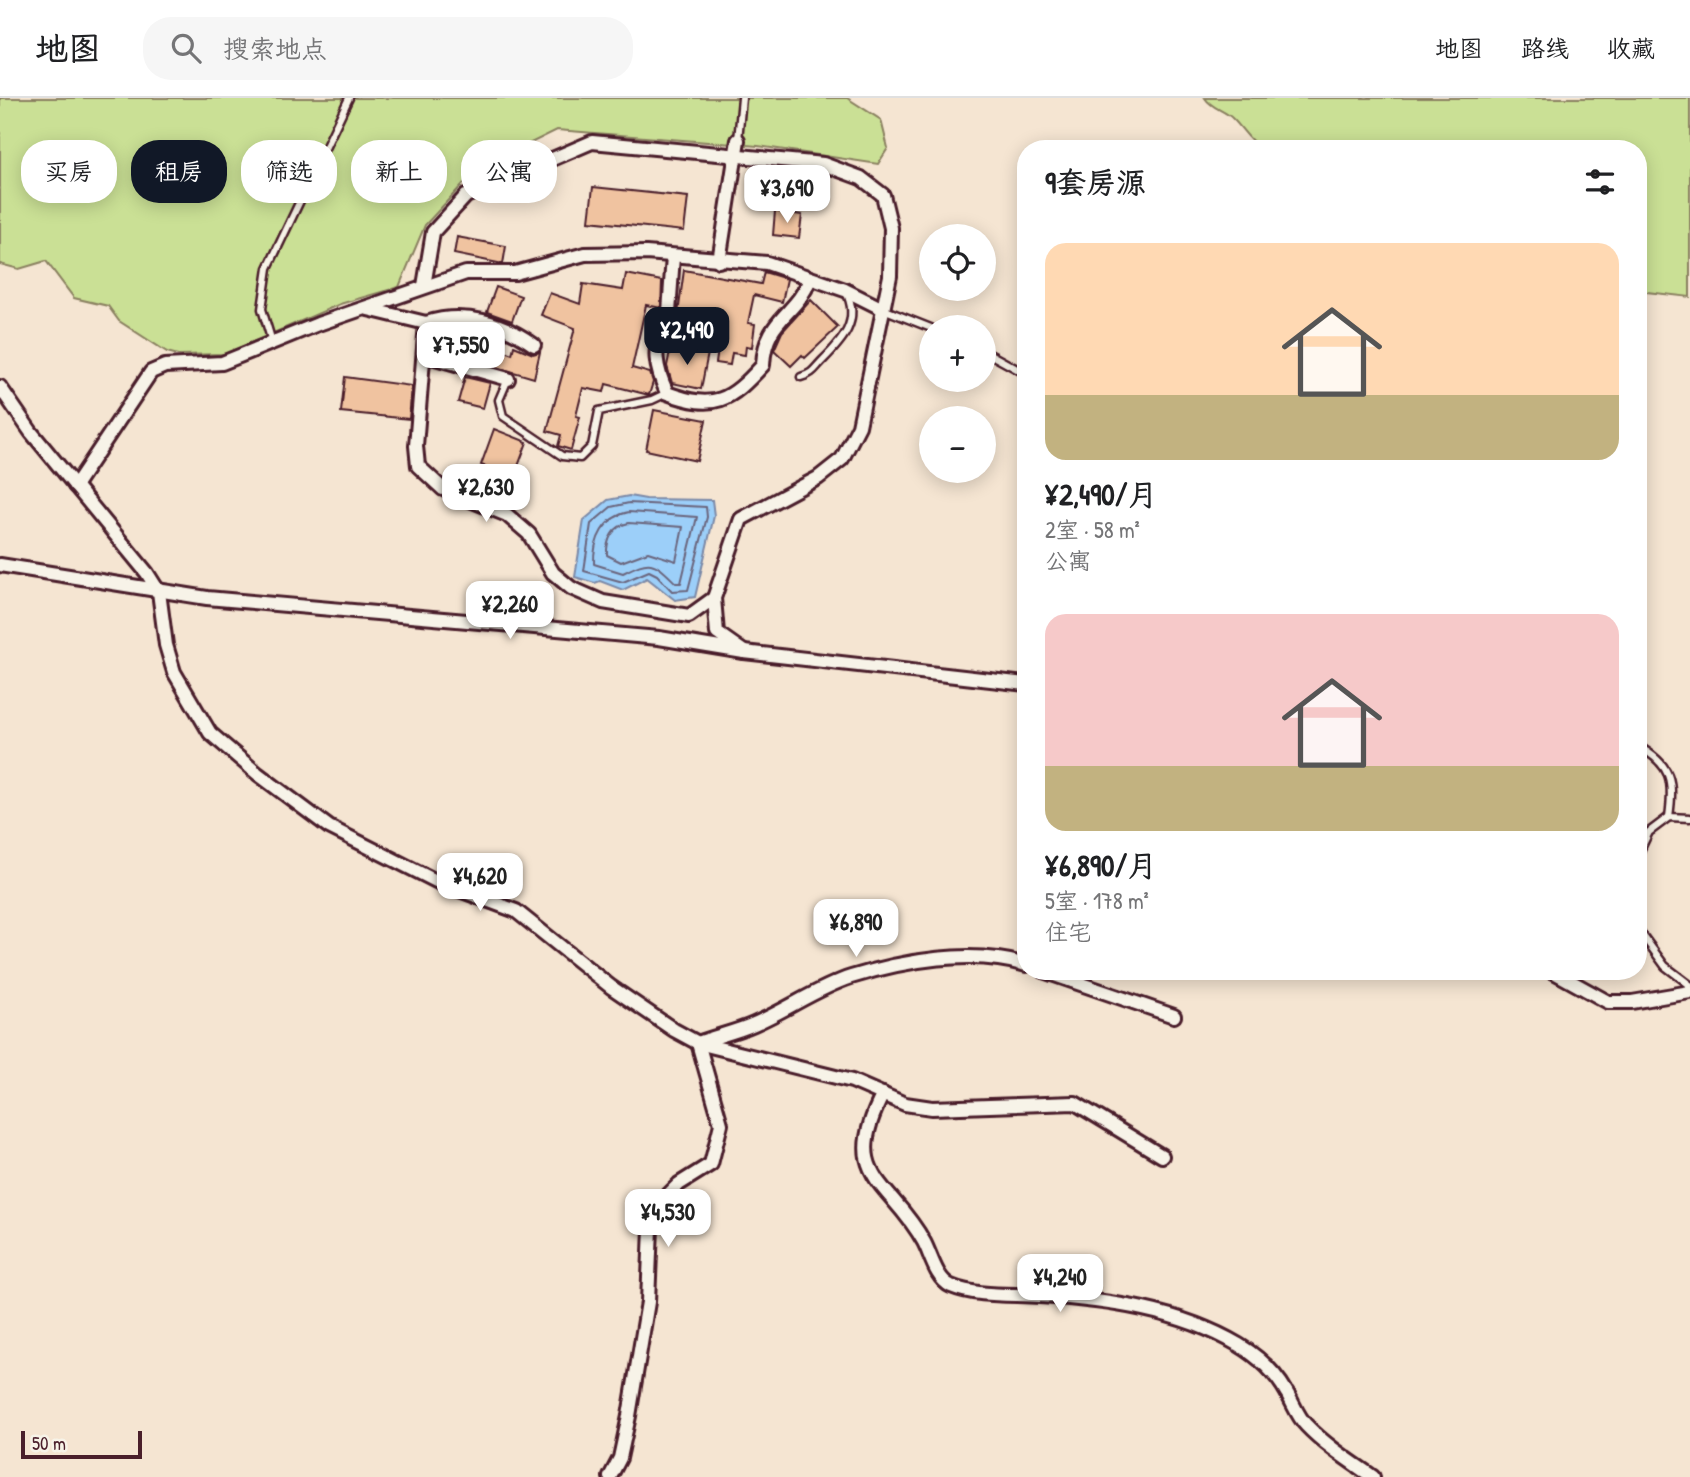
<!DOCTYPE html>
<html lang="zh">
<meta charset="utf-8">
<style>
body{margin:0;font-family:"Patrick Hand","LXGW WenKai TC",sans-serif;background:#f6f6f6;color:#202124;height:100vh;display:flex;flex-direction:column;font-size:26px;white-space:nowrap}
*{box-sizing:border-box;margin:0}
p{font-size:23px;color:#757577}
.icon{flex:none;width:38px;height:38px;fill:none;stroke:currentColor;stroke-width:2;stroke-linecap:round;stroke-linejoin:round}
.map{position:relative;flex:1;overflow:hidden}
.side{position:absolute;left:1017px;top:42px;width:630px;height:840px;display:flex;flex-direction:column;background:#fff;border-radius:28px;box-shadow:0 4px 18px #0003}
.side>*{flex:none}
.top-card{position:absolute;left:21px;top:42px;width:665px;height:63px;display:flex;gap:14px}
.tools{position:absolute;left:919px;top:126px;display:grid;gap:14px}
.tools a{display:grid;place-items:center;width:77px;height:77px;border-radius:50%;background:#fff;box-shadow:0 4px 18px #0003;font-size:35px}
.scale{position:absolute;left:21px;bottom:18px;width:121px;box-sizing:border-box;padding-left:7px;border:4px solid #4a1f2b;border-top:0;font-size:19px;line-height:24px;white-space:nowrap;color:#4a1f2b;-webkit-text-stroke:5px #f7f3e8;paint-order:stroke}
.price{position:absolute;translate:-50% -60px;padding:0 16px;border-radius:14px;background:#fff;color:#222;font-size:23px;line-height:46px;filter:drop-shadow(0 2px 4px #0008)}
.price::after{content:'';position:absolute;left:50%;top:42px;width:21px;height:16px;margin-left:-10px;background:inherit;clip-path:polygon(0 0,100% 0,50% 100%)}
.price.selected{background:#111827;color:#fff}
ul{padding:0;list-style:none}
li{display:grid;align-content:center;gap:14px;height:371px;padding:0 28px}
li span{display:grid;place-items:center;height:217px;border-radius:21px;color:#555}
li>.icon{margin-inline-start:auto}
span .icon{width:126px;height:126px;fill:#fffc;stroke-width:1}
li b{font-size:30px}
h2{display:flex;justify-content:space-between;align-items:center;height:84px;padding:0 28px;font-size:30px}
.tag{padding:0 24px;border-radius:28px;background:#fff;box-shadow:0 4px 18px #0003;font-size:24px;line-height:63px}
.tag.selected{background:#111827;color:#fff}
header{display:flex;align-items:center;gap:42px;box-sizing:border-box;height:98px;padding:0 35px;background:#fff;border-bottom:2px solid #e0e0e0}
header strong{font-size:33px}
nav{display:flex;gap:38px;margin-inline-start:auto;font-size:24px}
.search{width:490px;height:63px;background:#f6f6f6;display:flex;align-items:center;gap:18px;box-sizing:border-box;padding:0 24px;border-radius:28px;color:#757577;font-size:26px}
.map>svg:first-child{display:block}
</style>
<header>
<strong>地图</strong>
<div class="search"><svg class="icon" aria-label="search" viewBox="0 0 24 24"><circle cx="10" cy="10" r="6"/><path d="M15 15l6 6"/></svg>搜索地点</div>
<nav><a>地图</a><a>路线</a><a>收藏</a></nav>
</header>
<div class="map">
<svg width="1690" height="1379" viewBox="0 0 1690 1379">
<rect width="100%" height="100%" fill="#f5e5d2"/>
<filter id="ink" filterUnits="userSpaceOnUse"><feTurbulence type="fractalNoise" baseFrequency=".0143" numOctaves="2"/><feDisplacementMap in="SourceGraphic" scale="14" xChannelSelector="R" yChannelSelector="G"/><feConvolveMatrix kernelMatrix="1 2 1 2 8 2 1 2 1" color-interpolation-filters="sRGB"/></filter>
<g filter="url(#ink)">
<g fill="#cae095" stroke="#8a8060" stroke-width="2">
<polygon points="0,0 847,0 881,22 888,50 878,66 758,48 557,32 476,72 425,127 399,189 340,206 225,256 178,257 167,254 119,223 108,208 74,200 46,163 19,171 0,166"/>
<path d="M 1205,0 L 1690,0 L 1690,199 L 1638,193 L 1638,51 L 1262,51 C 1249,43 1244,32 1233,21 C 1225,12 1212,11 1205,0 Z"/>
</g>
<polygon fill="#9ccff9" stroke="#7b89a7" stroke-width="2" points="629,398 646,401 712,402 714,418 695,499 675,502 647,480 623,492 600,483 595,485 575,479 584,422 608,402"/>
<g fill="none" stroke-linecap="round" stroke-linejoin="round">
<g stroke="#6b657d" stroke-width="2">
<polygon points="629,405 706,409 707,419 688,492 672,493 657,477 649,473 623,484 584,473 591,426 611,409"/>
<path d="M 629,414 L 697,419 L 681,485 L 676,485 C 653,463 652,460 623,475 L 594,466 C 593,441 604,419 629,414 Z"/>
<path d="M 629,425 L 683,429 L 676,463 L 648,454 L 621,464 L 607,457 C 606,442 613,428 629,425 Z"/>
</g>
</g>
<g fill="#f0c3a0" stroke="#4a1f2b" stroke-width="2">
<polygon points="593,89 688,99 684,133 589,123"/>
<polygon points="775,113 802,117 799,140 773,137"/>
<polygon points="457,139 506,148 503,166 454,156"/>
<polygon points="684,172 761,186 764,174 787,181 782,204 754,197 748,225 755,226 752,249 746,248 745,257 732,255 730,267 716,265 722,225 678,216"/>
<polygon points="626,176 662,183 661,210 646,207 632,270 650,275 653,284 649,297 606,286 604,294 583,290 576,318 580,319 571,352 558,348 561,337 547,333 575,230 541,217 550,195 580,206 583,186 623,192"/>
<polygon points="496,189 521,198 512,223 487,214"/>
<polygon points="811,202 838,229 805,260 802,257 791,268 774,252 782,234"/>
<polygon points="514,248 533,256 540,254 534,280 490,267 497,250 512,256"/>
<polygon points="671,248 708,255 701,291 672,285 667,268"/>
<polygon points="345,279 412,288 409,321 341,314"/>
<polygon points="465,279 490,285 483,310 458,304"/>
<polygon points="654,312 706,322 697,363 646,352"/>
<polygon points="494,331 527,344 514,379 481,367"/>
</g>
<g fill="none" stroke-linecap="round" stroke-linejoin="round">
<defs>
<g id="lane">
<polyline points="738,42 742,0"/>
<polyline points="883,211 931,230"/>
<polyline points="272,244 262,211 268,170 349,0"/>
<polyline points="984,253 1026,276"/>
<path d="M 801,279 C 814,275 814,271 823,262 C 842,243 861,223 846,194"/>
<polyline points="508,281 499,302 503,318 562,358 580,360 592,348 599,313 652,302 667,295"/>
<path d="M 1638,648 C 1672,667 1674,683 1669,719"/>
<polyline points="1638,757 1649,734 1669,719 1690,720"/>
<polyline points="1638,831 1665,868 1690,887"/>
</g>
<g id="street">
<path d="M 673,158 L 668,228 C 649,247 657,273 667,295 C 715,313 730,303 763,267 C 765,220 796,218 810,181"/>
<polyline points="719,163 738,42"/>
<polyline points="424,188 433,134 466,98 592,44 823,66 861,80 883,97 891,130 890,178 859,328 842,361 818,380 741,421 714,500 717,535 744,554"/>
<polyline points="368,211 426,225 416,348 418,368 443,391 507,417 529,436 553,475 571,490 603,504 689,518 714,500"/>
<path d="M 426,225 C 464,213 502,224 534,247"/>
<polyline points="425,257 508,281"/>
<polyline points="0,289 31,334 147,475 159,494 166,547 174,574 210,635 258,676 329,729 438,784 516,813 611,889 674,932 698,945 852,983 905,1006 932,1010 1075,1005 1162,1058"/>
<polyline points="75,388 151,274 165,268 222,265 318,226 466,175 515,175 585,156 646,155 767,165 845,192 883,211"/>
<polyline points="0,467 207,500 659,540 744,554 1026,586"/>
<polyline points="1043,873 1174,918"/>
<polyline points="1552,873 1608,904 1632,904 1690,894"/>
<path d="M 883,996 C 839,1079 891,1083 924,1144 C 931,1157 936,1181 951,1188 C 977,1199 1012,1196 1040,1198 C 1107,1202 1180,1212 1239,1247 C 1259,1259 1276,1275 1287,1295 C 1293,1305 1298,1319 1306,1327 C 1325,1347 1350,1363 1373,1379"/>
<path d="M 610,1379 L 620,1360 L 629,1318 L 648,1204 L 651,1130 L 664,1101 L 679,1086 L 711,1066 L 721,1026 L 698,945 C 716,938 736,934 754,926 C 787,912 817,890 851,879 C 903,863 972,850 1026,867"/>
</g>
</defs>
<use href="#lane" stroke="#4a1f2b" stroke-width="11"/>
<use href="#street" stroke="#4a1f2b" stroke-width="18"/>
<use href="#lane" stroke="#f7f3e8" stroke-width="6"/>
<use href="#street" stroke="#f7f3e8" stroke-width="12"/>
</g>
</g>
</svg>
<div class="tools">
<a><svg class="icon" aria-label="locate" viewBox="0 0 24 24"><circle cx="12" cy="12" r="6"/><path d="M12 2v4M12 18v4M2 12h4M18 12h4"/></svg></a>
<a>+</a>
<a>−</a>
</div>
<div class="scale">50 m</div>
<b class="price" style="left:787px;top:127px">¥3,690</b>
<b class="price selected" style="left:687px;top:269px">¥2,490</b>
<b class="price" style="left:461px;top:284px">¥7,550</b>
<b class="price" style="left:486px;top:426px">¥2,630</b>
<b class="price" style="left:510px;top:543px">¥2,260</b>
<b class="price" style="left:480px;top:815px">¥4,620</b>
<b class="price" style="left:856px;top:861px">¥6,890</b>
<b class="price" style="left:668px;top:1151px">¥4,530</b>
<b class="price" style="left:1060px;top:1216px">¥4,240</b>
<div class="top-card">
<a class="tag">买房</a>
<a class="tag selected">租房</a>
<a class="tag">筛选</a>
<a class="tag">新上</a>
<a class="tag">公寓</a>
</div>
<section class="side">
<h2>9套房源<svg class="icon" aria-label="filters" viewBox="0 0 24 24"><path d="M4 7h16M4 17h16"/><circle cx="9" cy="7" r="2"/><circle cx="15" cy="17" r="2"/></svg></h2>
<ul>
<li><span style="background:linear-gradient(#ffd9b3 70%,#c2b280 0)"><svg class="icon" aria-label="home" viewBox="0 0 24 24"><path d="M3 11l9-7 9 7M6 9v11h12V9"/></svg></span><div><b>¥2,490/月</b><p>2室 · 58 m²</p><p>公寓</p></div></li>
<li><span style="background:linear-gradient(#f6c9c9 70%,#c2b280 0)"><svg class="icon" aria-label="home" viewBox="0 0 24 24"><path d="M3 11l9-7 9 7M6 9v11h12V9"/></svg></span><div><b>¥6,890/月</b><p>5室 · 178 m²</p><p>住宅</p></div></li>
</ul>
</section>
</div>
